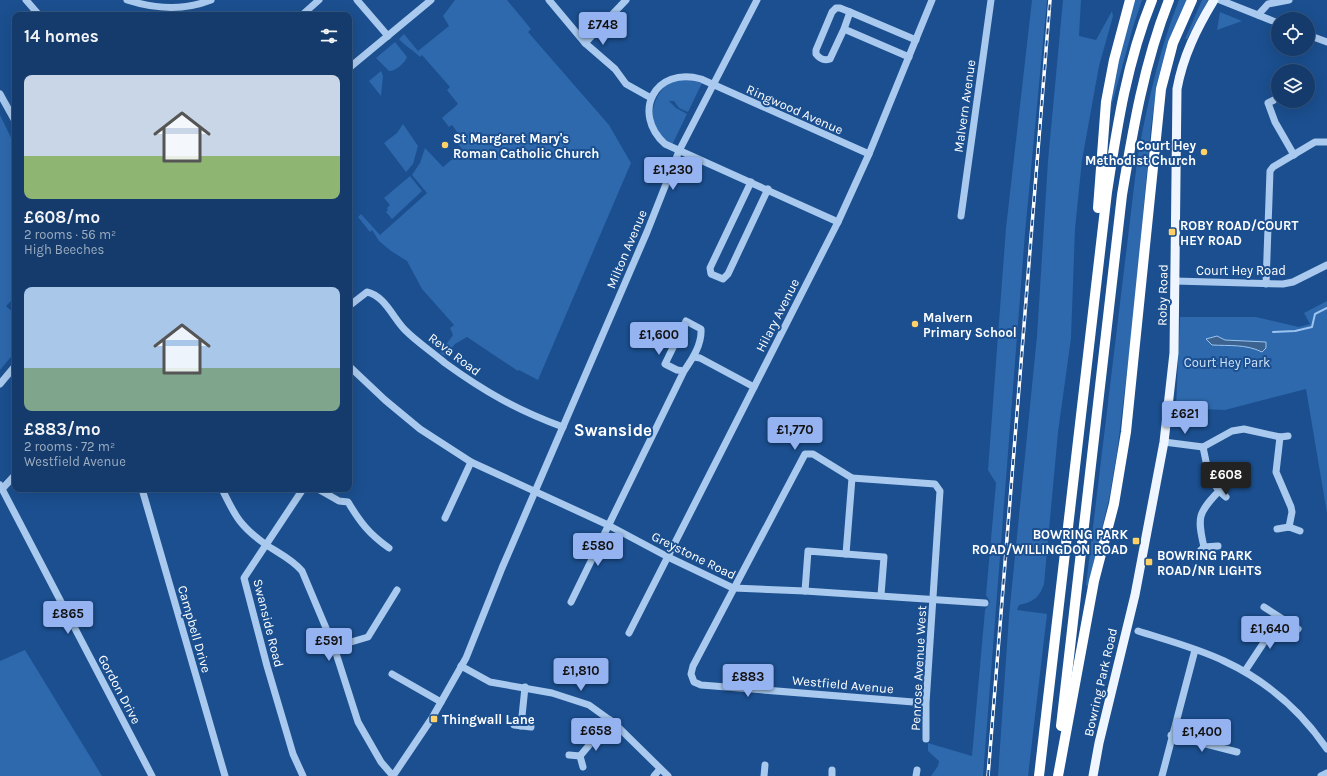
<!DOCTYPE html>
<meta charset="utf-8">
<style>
body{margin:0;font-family:Karla,sans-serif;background:#1d4271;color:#f1f3f6;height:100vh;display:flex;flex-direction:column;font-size:15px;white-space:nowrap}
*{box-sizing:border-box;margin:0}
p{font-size:13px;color:#9dadc1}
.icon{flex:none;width:22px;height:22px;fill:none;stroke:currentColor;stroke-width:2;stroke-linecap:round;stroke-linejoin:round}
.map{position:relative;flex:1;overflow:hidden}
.details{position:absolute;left:12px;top:12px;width:340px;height:480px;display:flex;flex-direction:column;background:#143b6b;border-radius:8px;box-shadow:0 4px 16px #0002,0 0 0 1px #33557e}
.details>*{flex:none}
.tools{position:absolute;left:1271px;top:12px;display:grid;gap:8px}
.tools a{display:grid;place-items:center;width:44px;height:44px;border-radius:50%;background:#143b6b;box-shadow:0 4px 16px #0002,0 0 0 1px #33557e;font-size:20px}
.price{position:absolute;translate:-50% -34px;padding:0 9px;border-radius:4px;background:#95b2f1;color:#111;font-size:13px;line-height:26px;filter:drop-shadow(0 1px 2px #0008)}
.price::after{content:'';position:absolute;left:50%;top:24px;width:12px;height:9px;margin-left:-6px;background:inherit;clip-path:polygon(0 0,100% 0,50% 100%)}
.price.selected{background:#222;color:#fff}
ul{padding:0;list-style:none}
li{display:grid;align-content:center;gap:8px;height:212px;padding:0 12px}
li span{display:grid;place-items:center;height:124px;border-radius:8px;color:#555}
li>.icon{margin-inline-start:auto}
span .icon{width:72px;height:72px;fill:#fffc;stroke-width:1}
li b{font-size:17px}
h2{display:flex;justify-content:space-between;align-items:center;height:48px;padding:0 12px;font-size:17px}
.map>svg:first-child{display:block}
</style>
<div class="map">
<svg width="1327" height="776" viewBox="0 0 1327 776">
<rect width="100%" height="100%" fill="#1b4f8f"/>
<g fill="#2e69ad">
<path d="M 455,0 L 507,0 L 531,29 L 528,32 L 609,125 L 631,163 L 538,380 L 519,370 L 518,371 L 467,337 L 455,344 L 445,356 L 440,353 L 453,335 L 450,328 L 454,325 L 422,289 L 407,261 L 391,251 L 379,241 L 372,230 L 370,232 L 358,217 L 361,214 L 380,235 L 427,193 L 412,175 L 420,163 L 425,148 L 443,167 L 463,150 L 453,138 L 458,133 L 452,125 L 449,127 L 442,118 L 458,104 L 447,90 L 450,87 L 422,55 L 420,57 C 413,50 405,46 399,39 L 404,34 L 418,51 L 449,26 L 443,16 Z"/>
<polygon points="1032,0 1047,0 1025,233 983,776 931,776 938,766 939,761 928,751 928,743 972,756 985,610 990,602 986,595 996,483 988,470 1006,228"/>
<path d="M 1063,0 L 1081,0 L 1079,36 L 1096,40 L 1112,11 L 1113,16 L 1099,66 L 1082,160 L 1075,229 L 1071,338 L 1058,432 L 1044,584 C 1039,598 1033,602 1019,605 L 1017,610 L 1047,614 L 1028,776 L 998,776 L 1009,616 L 1037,336 L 1048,161 Z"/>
<polygon points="1134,0 1142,0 1133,27 1109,115 1114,79"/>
<path d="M 1179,0 L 1187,0 L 1156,92 L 1151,127 L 1133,323 L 1117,453 L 1109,499 L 1088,587 L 1086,585 L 1138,154 C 1148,102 1159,50 1179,0 Z"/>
<polygon points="1202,0 1208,0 1187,39 1185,39"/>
<polygon points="1220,12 1242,21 1217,30"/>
<path d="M 395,42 L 407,57 C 405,63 396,71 389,71 L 376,58 Z"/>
<polygon points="381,71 383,76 381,96 369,81"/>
<path d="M 682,79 L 702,83 L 688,112 L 679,108 L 674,101 L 669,101 L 676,108 L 687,114 L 672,145 C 653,133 647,113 659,94 C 662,90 665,85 670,83 C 673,81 678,80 682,79 Z"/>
<polygon points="0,115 15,146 15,297 6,306 15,314 15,352 0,370"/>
<polygon points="403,124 418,146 413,164 406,172 384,143 397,133"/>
<polygon points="410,176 422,191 392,219 386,212 388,210 387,208 390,205 384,198"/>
<polygon points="1327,301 1327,513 1306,389 1225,410 1176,408 1180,317 1256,317 1299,327 1310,324 1304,313"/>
<polygon points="25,650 102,776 0,776 0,661"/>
</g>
<path fill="#3c6290" stroke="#9cc4f0" d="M 1217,336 L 1225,340 L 1266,342 L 1266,348 L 1262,352 C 1246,344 1229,346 1212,345 L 1206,339 Z"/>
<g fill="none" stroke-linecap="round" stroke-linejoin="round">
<polyline stroke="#9cc4f0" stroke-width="2" points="1273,332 1295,331 1312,327 1315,314 1327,308"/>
<g stroke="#a9c9ee" stroke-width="7">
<polyline points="26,0 39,15"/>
<path d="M 127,0 C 155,9 183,11 211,0"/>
<polyline points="357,0 388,36"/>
<polyline points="549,0 585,43 615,69 626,84 651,98"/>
<polyline points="1220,0 1278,23"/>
<polyline points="850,12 916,40"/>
<polyline points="302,15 319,0"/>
<polyline points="1258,15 1268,4 1289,0"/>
<path d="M 844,29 L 850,12 L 840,8 L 836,8 L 832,12 L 816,50 L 816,54 C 819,58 824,61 830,59 L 844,29 L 909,57"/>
<polyline points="1308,35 1327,42"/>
<polyline points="585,43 626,0"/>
<polyline points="349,68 431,0"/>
<polyline points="0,94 15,121"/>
<polyline points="1274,100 1268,103 1275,122 1294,155"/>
<polyline points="751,182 710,268 711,274 723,279 728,274 768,189"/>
<polyline points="961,216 991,0"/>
<path d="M 838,222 L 665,144 C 631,113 655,66 701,79 L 869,154"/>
<polyline points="1175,281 1283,284 1293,282 1327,265"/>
<polyline points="1266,284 1270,171 1273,167 1315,142 1327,142"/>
<path d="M 349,306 L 367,292 C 385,296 393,318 405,330 C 417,342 432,352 445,363 C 485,392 517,410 563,427"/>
<polyline points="694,357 700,358 754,387"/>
<polyline points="349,366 385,400 420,429 471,462 608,525 668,557 733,588 805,591 985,603"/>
<polyline points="0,384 15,366"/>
<polyline points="1280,437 1288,436"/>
<polyline points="1164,442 1203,447 1232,431 1244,429 1280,437 1276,472 1291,507 1292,512 1289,527"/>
<path d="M 1203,447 L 1209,476 L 1219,491 C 1198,513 1197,517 1204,547"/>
<polyline points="0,485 152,776"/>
<polyline points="2,489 15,475"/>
<polyline points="142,489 225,776"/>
<path d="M 222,489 C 235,516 240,526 265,544 C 278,553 292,559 302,571 L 334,647 L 358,722 L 381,762 L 393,776 L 432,718 L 466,658 L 502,568 L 647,232 L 679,151 L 757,0"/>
<path d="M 318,489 L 339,501 L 348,502 C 360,522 369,534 389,548"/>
<polyline points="1219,491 1226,497"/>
<polyline points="445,518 471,462"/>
<polyline points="1289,527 1300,531"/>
<polyline points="1277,529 1289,527"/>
<polyline points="1204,547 1218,546"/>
<polyline points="846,554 852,478"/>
<polyline points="1194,557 1204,547"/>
<polyline points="805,591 808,551 884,557 881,595"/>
<path d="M 571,602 L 684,371 C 693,358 702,344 701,329 L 686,321 L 665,364 L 677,370 L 684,371"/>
<polyline points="1264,607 1298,629"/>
<path d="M 1138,631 C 1166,640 1197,648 1224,661 C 1265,680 1301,711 1327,749"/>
<polyline points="629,633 838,222 869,154 932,0"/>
<polyline points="334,647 368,637 397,590"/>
<polyline points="461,666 490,682 552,693 589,705 614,723 668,776"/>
<polyline points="1245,671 1280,618"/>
<polyline points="392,674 441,702"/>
<polyline points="926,703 701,685 694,682 691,674 693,666 805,454 813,454 852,478 935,484 940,491 926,703 926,739"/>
<polyline points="514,725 531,727"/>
<polyline points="521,726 525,687"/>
<polyline points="1171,735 1237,752"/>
<polyline points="569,755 580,756 610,720"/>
<polyline points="580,756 583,767"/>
<polyline points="303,776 293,754 267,666 244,578 303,489"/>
<polyline points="654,776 660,769"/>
<polyline points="764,776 765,765"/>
<polyline points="832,776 832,770"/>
<polyline points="916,776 917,770"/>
<polyline points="1162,776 1195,650"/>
<polyline points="1321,776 1327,773"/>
</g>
<path stroke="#f0f6ff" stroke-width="9" d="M 1093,776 L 1099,743 L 1135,595 L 1164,442 L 1174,353 L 1177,89 C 1183,56 1197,28 1214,0"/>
<g stroke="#fff" stroke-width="10">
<polyline points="1098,208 1106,102 1114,60 1130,0"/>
<path d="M 1061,726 L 1122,195 C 1133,129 1144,63 1169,0"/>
<path d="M 1039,776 L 1107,192 C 1117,127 1127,61 1152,0"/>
<polyline points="1058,776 1094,581 1114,504 1126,432 1161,89 1173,43 1192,0"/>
</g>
<defs>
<polyline id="rail" points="988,776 1050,0"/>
</defs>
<use href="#rail" stroke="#fff" stroke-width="3.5"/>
<use href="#rail" stroke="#1b4f8f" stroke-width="2" stroke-dasharray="6" stroke-linecap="butt"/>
</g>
<g fill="#ffd166" stroke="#1b4f8f" stroke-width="1.5">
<circle cx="445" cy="145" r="4"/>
<circle cx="1204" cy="152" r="4"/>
<rect x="1168" y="228" width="8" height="8" rx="2"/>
<circle cx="915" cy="324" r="4"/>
<rect x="1132" y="537" width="8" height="8" rx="2"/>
<rect x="1145" y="558" width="8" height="8" rx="2"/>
<rect x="430" y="715" width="8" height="8" rx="2"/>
</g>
<g text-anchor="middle" stroke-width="4" stroke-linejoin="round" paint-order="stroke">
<g font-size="13" fill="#fff" stroke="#1b4f8f">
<text transform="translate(964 106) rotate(-82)" y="5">Malvern Avenue</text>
<text transform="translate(795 109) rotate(24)" y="5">Ringwood Avenue</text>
<text transform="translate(626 249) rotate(-67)" y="5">Milton Avenue</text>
<text x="1241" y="275">Court Hey Road</text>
<text transform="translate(1162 295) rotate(-89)" y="5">Roby Road</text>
<text transform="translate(777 315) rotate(-63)" y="5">Hilary Avenue</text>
<text transform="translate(455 354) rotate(37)" y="5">Reva Road</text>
<text transform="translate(694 555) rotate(26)" y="5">Greystone Road</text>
<text transform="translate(269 623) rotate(76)" y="5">Swanside Road</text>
<text transform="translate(195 629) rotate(74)" y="5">Campbell Drive</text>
<text transform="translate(918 668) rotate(-87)" y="5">Penrose Avenue West</text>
<text transform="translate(1100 682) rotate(-77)" y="5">Bowring Park Road</text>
<text transform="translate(843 684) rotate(5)" y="5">Westfield Avenue</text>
<text transform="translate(120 689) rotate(62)" y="5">Gordon Drive</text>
</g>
<g font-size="13" font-weight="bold" fill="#fff" stroke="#1b4f8f" text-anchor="start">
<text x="453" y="143">St Margaret Mary's<tspan x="453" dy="15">Roman Catholic Church</tspan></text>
<text x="1196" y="150" text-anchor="end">Court Hey<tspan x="1196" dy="15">Methodist Church</tspan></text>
<text x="1180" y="230">ROBY ROAD/COURT<tspan x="1180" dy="15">HEY ROAD</tspan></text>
<text x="923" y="322">Malvern<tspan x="923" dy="15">Primary School</tspan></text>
<text x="1128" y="539" text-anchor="end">BOWRING PARK<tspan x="1128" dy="15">ROAD/WILLINGDON ROAD</tspan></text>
<text x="1157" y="560">BOWRING PARK<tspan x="1157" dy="15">ROAD/NR LIGHTS</tspan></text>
<text x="442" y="724">Thingwall Lane</text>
</g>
<g font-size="13" fill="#cfe3fa" stroke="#1b4f8f">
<text x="1227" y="367">Court Hey Park</text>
</g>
<g font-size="17" font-weight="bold" fill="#fff" stroke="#1b4f8f">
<text x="613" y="436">Swanside</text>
</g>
</g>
</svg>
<div class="tools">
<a><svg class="icon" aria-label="locate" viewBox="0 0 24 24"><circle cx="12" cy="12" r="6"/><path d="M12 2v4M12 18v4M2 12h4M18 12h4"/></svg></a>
<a><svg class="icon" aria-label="layers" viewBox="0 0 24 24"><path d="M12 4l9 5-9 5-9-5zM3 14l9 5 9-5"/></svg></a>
</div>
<b class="price" style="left:603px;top:46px">£748</b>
<b class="price" style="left:673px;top:191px">£1,230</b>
<b class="price" style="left:659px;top:356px">£1,600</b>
<b class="price" style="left:1185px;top:435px">£621</b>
<b class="price" style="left:795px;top:451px">£1,770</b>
<b class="price selected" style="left:1226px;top:496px">£608</b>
<b class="price" style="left:598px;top:567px">£580</b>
<b class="price" style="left:68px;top:635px">£865</b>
<b class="price" style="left:1270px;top:650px">£1,640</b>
<b class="price" style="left:329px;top:662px">£591</b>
<b class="price" style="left:581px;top:692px">£1,810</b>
<b class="price" style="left:748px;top:698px">£883</b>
<b class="price" style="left:596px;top:752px">£658</b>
<b class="price" style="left:1202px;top:753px">£1,400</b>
<section class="details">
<h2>14 homes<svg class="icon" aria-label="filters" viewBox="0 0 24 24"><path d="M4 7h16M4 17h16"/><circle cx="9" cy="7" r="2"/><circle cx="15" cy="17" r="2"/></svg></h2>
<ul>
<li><span style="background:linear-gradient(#c9d6e8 65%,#8fb573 0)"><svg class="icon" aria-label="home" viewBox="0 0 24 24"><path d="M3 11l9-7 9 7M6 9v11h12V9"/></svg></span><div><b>£608/mo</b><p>2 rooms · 56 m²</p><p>High Beeches</p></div></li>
<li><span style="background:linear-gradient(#a9c7e8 65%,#7fa58c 0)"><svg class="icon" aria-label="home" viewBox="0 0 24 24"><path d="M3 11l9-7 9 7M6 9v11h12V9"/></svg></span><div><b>£883/mo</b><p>2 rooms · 72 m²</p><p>Westfield Avenue</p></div></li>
</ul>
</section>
</div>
